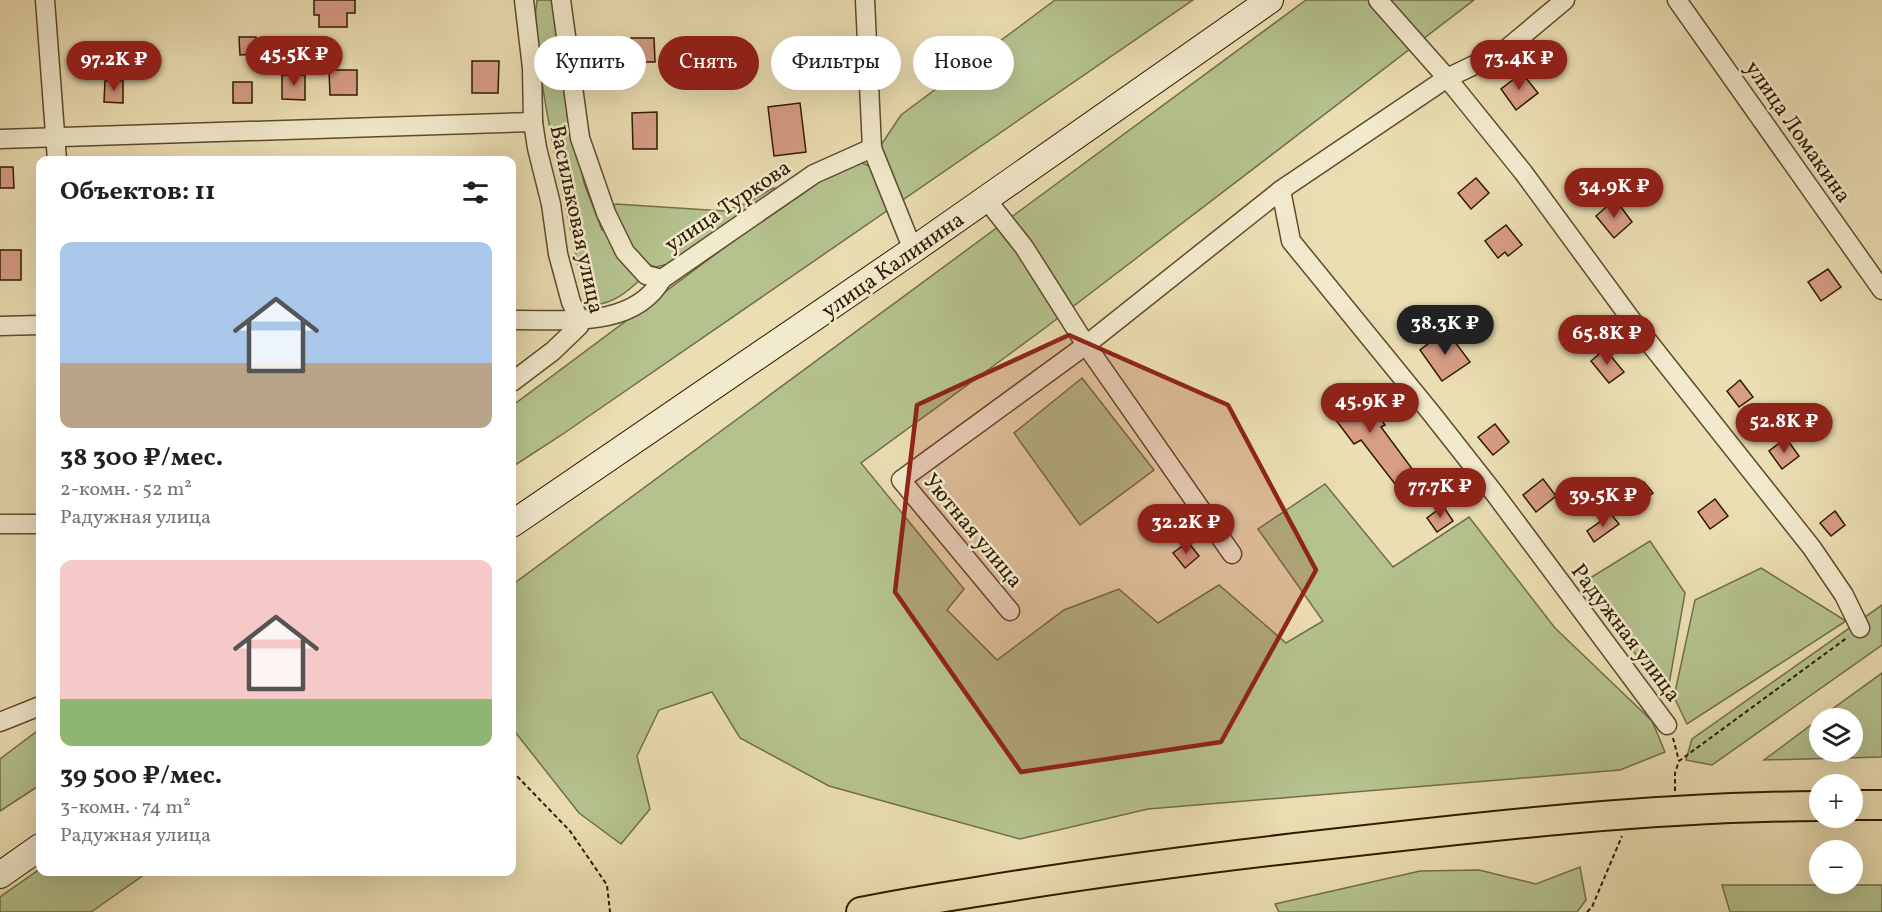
<!DOCTYPE html>
<html lang="ru">
<meta charset="utf-8">
<style>
body{margin:0;font-family:Vollkorn,serif;background:#f6f6f6;color:#202124;height:100vh;display:flex;flex-direction:column;font-size:22px;white-space:nowrap}
*{box-sizing:border-box;margin:0}
p{font-size:20px;color:#757577}
.icon{flex:none;width:33px;height:33px;fill:none;stroke:currentColor;stroke-width:2;stroke-linecap:round;stroke-linejoin:round}
.map{position:relative;flex:1;overflow:hidden}
.sheet{position:absolute;left:36px;top:156px;width:480px;height:720px;display:flex;flex-direction:column;background:#fff;border-radius:12px;box-shadow:0 6px 24px #0002}
.sheet>*{flex:none}
.guide{position:absolute;left:534px;top:36px;width:570px;height:54px;display:flex;gap:12px}
.controls{position:absolute;left:1809px;top:708px;display:grid;gap:12px}
.controls a{display:grid;place-items:center;width:54px;height:54px;border-radius:50%;background:#fff;box-shadow:0 6px 24px #0002;font-size:30px}
.price{position:absolute;translate:-50% -51px;padding:0 14px;border-radius:21px;background:#8f2418;color:#fff;font-size:20px;line-height:39px;filter:drop-shadow(0 2px 3px #0008)}
.price::after{content:'';position:absolute;left:50%;top:36px;width:18px;height:14px;margin-left:-9px;background:inherit;clip-path:polygon(0 0,100% 0,50% 100%)}
.price.current{background:#222;color:#fff}
ul{padding:0;list-style:none}
li{display:grid;align-content:center;gap:12px;height:318px;padding:0 24px}
li span{display:grid;place-items:center;height:186px;border-radius:12px;color:#555}
li>.icon{margin-inline-start:auto}
span .icon{width:108px;height:108px;fill:#fffc;stroke-width:1}
li b{font-size:26px}
h2{display:flex;justify-content:space-between;align-items:center;height:72px;padding:0 24px;font-size:26px}
.tag{padding:0 21px;border-radius:27px;background:#fff;box-shadow:0 6px 24px #0002;font-size:21px;line-height:54px}
.tag.current{background:#8f2418;color:#fff}
.map>svg:first-child{display:block}
</style>
<div class="map">
<svg width="1882" height="912" viewBox="0 0 1882 912">
<rect width="100%" height="100%" fill="#ebdeb2"/>
<filter id="stains"><feTurbulence type="fractalNoise" baseFrequency=".00333" numOctaves="4"/><feColorMatrix values="0 0 0 0 .2 0 0 0 0 .09 0 0 0 0 .02 0 0 0 .5 -.17"/></filter>
<radialGradient id="worn" r=".72"><stop offset=".6" stop-color="#630" stop-opacity="0"/><stop offset="1" stop-color="#630" stop-opacity=".3"/></radialGradient>
<g fill="#b5c28e" stroke="#726e47" stroke-width="1.5">
<path d="M 537,0 L 555,0 L 567,103 L 584,183 L 602,230 L 609,230 L 641,279 C 627,292 614,303 594,305 L 585,297 C 571,230 555,163 544,95 C 539,64 532,32 537,0 Z"/>
<polygon points="1055,0 1193,0 560,436 512,467 512,406 815,180 858,161 869,166 881,145 901,115"/>
<polygon points="1306,0 1474,0 1045,328 861,463 964,589 947,610 997,660 1064,610 1119,589 1158,623 1219,585 1286,643 1323,621 1258,529 1325,484 1393,567 1469,517 1555,628 1652,721 1665,752 1620,770 1148,809 1020,839 829,786 740,738 712,692 659,710 637,756 650,809 621,844 579,813 512,728 512,585"/>
<polygon points="773,188 779,189 672,263 656,267 640,262 610,208 616,204 724,211 747,203"/>
<polygon points="1082,378 1154,470 1080,525 1014,433"/>
<polygon points="1650,541 1685,593 1667,696 1582,583"/>
<polygon points="1761,568 1846,621 1687,724 1674,697 1695,600"/>
<polygon points="1882,605 1882,645 1712,765 1686,760 1692,739"/>
<polygon points="1882,673 1882,757 1764,760 1819,719 1820,752 1852,752 1852,718 1820,718"/>
<polygon points="40,729 40,785 0,811 0,759"/>
<polygon points="1580,867 1586,900 1577,912 1279,912 1275,904 1420,871 1479,870 1536,884"/>
<polygon points="40,869 40,872 148,872 91,912 0,912 0,897"/>
<polygon points="1722,885 1882,885 1882,912 1730,912"/>
</g>
<g fill="#d79d85" stroke="#301a00" stroke-width="1.5">
<polygon points="314,0 355,0 355,13 347,13 347,27 319,27 319,15 314,15"/>
<polygon points="239,37 256,37 256,54 240,55"/>
<polygon points="631,38 654,38 655,62 631,62"/>
<polygon points="832,49 833,75 812,76 811,50"/>
<polygon points="472,61 499,61 498,93 472,93"/>
<polygon points="329,70 357,70 357,95 330,95"/>
<polygon points="1522,73 1538,93 1516,110 1501,89"/>
<polygon points="282,75 305,75 305,100 282,99"/>
<polygon points="105,81 123,81 123,103 104,102"/>
<rect x="233" y="82" width="19" height="21"/>
<polygon points="800,103 806,152 774,156 768,107"/>
<polygon points="657,112 657,149 633,149 632,113"/>
<polygon points="0,167 13,167 14,188 0,188"/>
<polygon points="1476,178 1489,193 1471,209 1458,193"/>
<polygon points="1615,199 1632,222 1614,238 1596,216"/>
<polygon points="1506,225 1522,245 1508,256 1505,252 1498,258 1485,241"/>
<rect x="0" y="250" width="21" height="30"/>
<polygon points="1828,269 1841,287 1821,301 1808,282"/>
<polygon points="1446,330 1470,362 1442,381 1420,350"/>
<polygon points="1605,349 1624,372 1609,383 1591,361"/>
<polygon points="1740,380 1753,397 1739,407 1727,391"/>
<polygon points="1358,388 1385,425 1381,427 1413,470 1395,484 1361,440 1354,444 1329,411"/>
<polygon points="1495,424 1509,442 1493,455 1478,437"/>
<polygon points="1786,438 1799,456 1782,469 1769,451"/>
<polygon points="1543,479 1556,496 1536,512 1523,495"/>
<polygon points="1644,482 1653,493 1638,504 1630,493"/>
<polygon points="1715,499 1728,516 1710,529 1698,512"/>
<polygon points="1443,506 1453,521 1437,532 1427,518"/>
<polygon points="1835,511 1845,525 1831,536 1820,523"/>
<polygon points="1611,514 1619,524 1594,542 1587,531"/>
<polygon points="1188,542 1199,556 1185,568 1173,553"/>
</g>
<g fill="none" stroke-linecap="round" stroke-linejoin="round">
<defs>
<g id="minor">
<polyline points="45,0 57,160"/>
<polyline points="561,0 580,138 606,213 625,252 646,275 662,279 814,174 872,148"/>
<polyline points="865,0 872,148 913,250"/>
<polyline points="1378,0 1447,78 1523,172 1636,326 1812,548 1844,595 1860,628"/>
<polyline points="1677,0 1882,290"/>
<polyline points="0,139 533,122"/>
<polyline points="1281,190 1291,241 1432,414 1495,494 1667,725"/>
<polyline points="986,199 1024,247 1086,345 1232,554"/>
<path d="M 512,320 C 561,319 633,330 662,279"/>
<polyline points="0,326 40,325"/>
<polyline points="512,382 553,351 579,326 579,319 571,302 558,254 551,204 537,148 533,122 532,68 524,0"/>
<polyline points="0,524 40,524"/>
<polyline points="1010,611 901,480 1086,345 1281,190 1447,78 1504,51 1565,0"/>
<polyline points="0,722 40,706"/>
</g>
<g id="secondary">
<polyline points="512,524 913,250 1270,0"/>
<polyline points="0,875 40,847"/>
</g>
<g id="primary">
<polyline points="1852,805 1882,805"/>
<path d="M 861,912 C 899,904 938,898 976,892 C 1091,873 1206,858 1322,845 C 1487,826 1653,807 1820,806"/>
</g>
</defs>
<use href="#minor" stroke="#5f4b2c" stroke-width="21"/>
<use href="#secondary" stroke="#301a00" stroke-width="28"/>
<use href="#primary" stroke="#301a00" stroke-width="32"/>
<g stroke="#301a00" stroke-width="2" stroke-dasharray="4.5 3" stroke-linecap="butt">
<polyline points="1673,738 1679,761"/>
<polyline points="512,771 570,831 607,885 610,912"/>
<polyline points="1675,791 1675,773 1679,761 1848,637"/>
<polyline points="1587,912 1592,907 1622,836"/>
</g>
<use href="#minor" stroke="#f2eacd" stroke-width="18"/>
<use href="#secondary" stroke="#f2eacd" stroke-width="26"/>
<use href="#primary" stroke="#ebdeb2" stroke-width="28"/>
</g>
<path fill="#8f2418" fill-opacity="0.2" stroke="#8f2418" stroke-width="4.5" stroke-linejoin="round" d="M 1069,335 L 1228,405 L 1316,570 L 1221,742 L 1021,772 L 895,592 L 917,405 Z"/>
<g text-anchor="middle" stroke-width="5" stroke-linejoin="round" paint-order="stroke">
<g font-size="22" fill="#301a00" stroke="#f2eacd">
<text transform="translate(1799 131) rotate(55)" y="8">улица Ломакина</text>
<text transform="translate(727 205) rotate(-34)" y="8">улица Туркова</text>
<text transform="translate(578 219) rotate(78)" y="8">Васильковая улица</text>
<text transform="translate(892 264) rotate(-35)" y="8">улица Калинина</text>
<text transform="translate(974 530) rotate(50)" y="8">Уютная улица</text>
<text transform="translate(1627 632) rotate(53)" y="8">Радужная улица</text>
</g>
</g>
<rect width="100%" height="100%" filter="url(#stains)"/>
<rect width="100%" height="100%" fill="url(#worn)"/>
</svg>
<div class="controls">
<a><svg class="icon" aria-label="layers" viewBox="0 0 24 24"><path d="M12 4l9 5-9 5-9-5zM3 14l9 5 9-5"/></svg></a>
<a>+</a>
<a>−</a>
</div>
<b class="price" style="left:294px;top:87px">45.5K ₽</b>
<b class="price" style="left:1519px;top:91px">73.4K ₽</b>
<b class="price" style="left:114px;top:92px">97.2K ₽</b>
<b class="price" style="left:1614px;top:219px">34.9K ₽</b>
<b class="price current" style="left:1445px;top:356px">38.3K ₽</b>
<b class="price" style="left:1607px;top:366px">65.8K ₽</b>
<b class="price" style="left:1370px;top:434px">45.9K ₽</b>
<b class="price" style="left:1784px;top:454px">52.8K ₽</b>
<b class="price" style="left:1440px;top:519px">77.7K ₽</b>
<b class="price" style="left:1603px;top:528px">39.5K ₽</b>
<b class="price" style="left:1186px;top:555px">32.2K ₽</b>
<div class="guide">
<a class="tag">Купить</a>
<a class="tag current">Снять</a>
<a class="tag">Фильтры</a>
<a class="tag">Новое</a>
</div>
<section class="sheet">
<h2>Объектов: 11<svg class="icon" aria-label="filters" viewBox="0 0 24 24"><path d="M4 7h16M4 17h16"/><circle cx="9" cy="7" r="2"/><circle cx="15" cy="17" r="2"/></svg></h2>
<ul>
<li><span style="background:linear-gradient(#a9c7e8 65%,#b9a48a 0)"><svg class="icon" aria-label="home" viewBox="0 0 24 24"><path d="M3 11l9-7 9 7M6 9v11h12V9"/></svg></span><div><b>38 300 ₽/мес.</b><p>2-комн. · 52 m²</p><p>Радужная улица</p></div></li>
<li><span style="background:linear-gradient(#f6c9c9 75%,#8fb573 0)"><svg class="icon" aria-label="home" viewBox="0 0 24 24"><path d="M3 11l9-7 9 7M6 9v11h12V9"/></svg></span><div><b>39 500 ₽/мес.</b><p>3-комн. · 74 m²</p><p>Радужная улица</p></div></li>
</ul>
</section>
</div>
